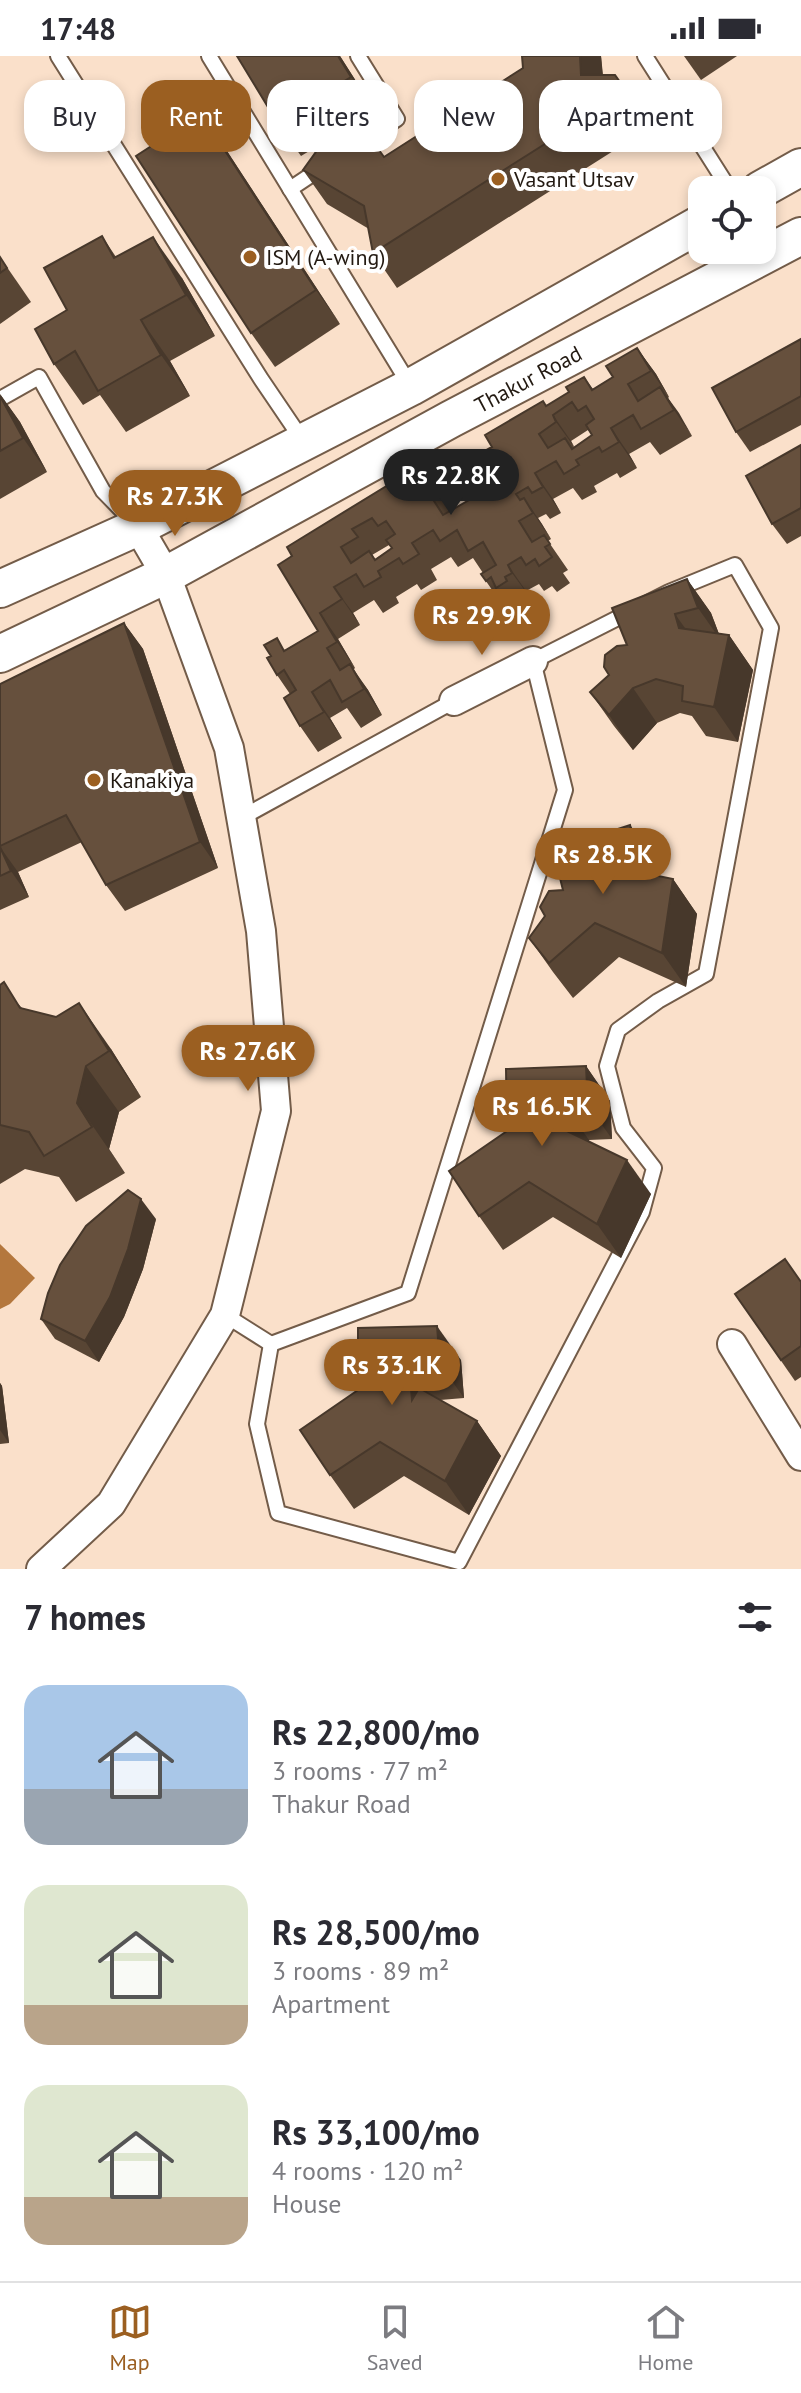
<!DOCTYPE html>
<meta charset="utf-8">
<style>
body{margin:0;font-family:"PT Sans",sans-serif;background:#f2f2f3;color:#2b2b33;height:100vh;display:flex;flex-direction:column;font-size:30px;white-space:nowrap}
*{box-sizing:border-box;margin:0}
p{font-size:26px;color:#7c7c81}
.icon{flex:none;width:44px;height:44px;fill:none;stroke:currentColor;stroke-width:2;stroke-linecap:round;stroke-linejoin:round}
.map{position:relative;height:1513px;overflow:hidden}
.details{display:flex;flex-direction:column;background:#fff;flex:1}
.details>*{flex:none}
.top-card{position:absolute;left:24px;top:24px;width:754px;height:72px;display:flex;gap:16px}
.fabs{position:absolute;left:688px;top:120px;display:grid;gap:16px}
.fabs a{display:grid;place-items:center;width:88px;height:88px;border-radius:16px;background:#fff;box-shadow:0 4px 12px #0003;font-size:40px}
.price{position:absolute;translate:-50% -68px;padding:0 18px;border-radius:28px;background:#9b5f21;color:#fff;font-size:26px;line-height:52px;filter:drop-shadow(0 2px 4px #0008)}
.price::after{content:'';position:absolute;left:50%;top:48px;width:24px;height:18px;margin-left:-12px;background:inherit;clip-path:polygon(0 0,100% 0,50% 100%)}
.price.selected{background:#222;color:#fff}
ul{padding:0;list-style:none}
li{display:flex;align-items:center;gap:24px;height:200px;padding:0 24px}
li span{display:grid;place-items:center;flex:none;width:224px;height:160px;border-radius:24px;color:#555}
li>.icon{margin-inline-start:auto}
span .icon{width:96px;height:96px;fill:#fffc;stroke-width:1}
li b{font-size:34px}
h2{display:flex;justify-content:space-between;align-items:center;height:96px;padding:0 24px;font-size:34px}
.chip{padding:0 28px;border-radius:24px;background:#fff;box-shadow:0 4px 12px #0003;font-size:28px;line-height:72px}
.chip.selected{background:#9b5f21;color:#fff}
.status{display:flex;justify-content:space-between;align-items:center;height:56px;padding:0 40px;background:#fff;direction:ltr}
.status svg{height:22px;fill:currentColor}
.menu{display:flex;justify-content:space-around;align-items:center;height:112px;border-top:2px solid #e1e1e2;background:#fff;font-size:22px;color:#7c7c81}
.menu a{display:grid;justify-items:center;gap:4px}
.menu .selected{color:#9b5f21}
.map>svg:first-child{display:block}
</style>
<div class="status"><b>17:48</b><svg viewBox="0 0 49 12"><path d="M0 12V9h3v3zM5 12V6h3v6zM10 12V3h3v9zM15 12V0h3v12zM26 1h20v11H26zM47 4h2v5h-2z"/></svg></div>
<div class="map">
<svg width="801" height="1513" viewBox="0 0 801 1513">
<rect width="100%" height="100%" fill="#fae0ca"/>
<polygon fill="#b4773d" points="0,1188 35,1222 10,1248 0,1253"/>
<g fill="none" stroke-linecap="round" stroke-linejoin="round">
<defs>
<g id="service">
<polyline points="58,0 261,323 303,385"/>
<polyline points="209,0 411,331"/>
<polyline points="645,0 730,134"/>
<polyline points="354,91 397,63 358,0"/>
<polyline points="290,133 323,111"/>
<polyline points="0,343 39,321 103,435 138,471"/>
<polygon points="735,509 771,572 706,918 658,945 618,974 607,1010 623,1072 654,1112 642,1156 459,1506 278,1457 257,1368 271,1288 408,1237 565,734 533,605 669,536"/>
<polyline points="241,762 454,645"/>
<polyline points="225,1259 271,1288"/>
</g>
<g id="minor">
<polyline points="454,645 533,605"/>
<polyline points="732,1288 801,1400"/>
<polyline points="41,1513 111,1448 225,1259 276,1055 261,875 229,692 166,519 138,471"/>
</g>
<g id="tertiary">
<polyline points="760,134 801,111"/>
<polyline points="0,533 138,471 411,331 702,167"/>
<polyline points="0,598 166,519 451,363 801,180"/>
</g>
</defs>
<use href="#service" stroke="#735c49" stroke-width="18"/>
<use href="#minor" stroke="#735c49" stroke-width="32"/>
<use href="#tertiary" stroke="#735c49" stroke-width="40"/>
<use href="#service" stroke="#fff" stroke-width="14"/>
<use href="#minor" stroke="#fff" stroke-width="28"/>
<use href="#tertiary" stroke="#fff" stroke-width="36"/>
</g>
<g fill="#584534" fill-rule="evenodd">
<polygon points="340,0 375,55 348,72 384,101 601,0 603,19 615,19 651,71 397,232 373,197 369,173 327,148 303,114 321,88 301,100 277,66"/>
<polygon points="684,0 737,0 701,24"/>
<polygon points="201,58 225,92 340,268 275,311 251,277"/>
<polygon points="102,180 116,201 182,222 215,280 170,305 190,340 126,376 100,339 83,349 54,308 67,254"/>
<polygon points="0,201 31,246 0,268"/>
<polygon points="801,283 801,369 750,396 736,376"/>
<path d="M 637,292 L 656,318 L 669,341 L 668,342 L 692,380 L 660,399 L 650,386 L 629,398 L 637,412 L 620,422 L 617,417 L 594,430 L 597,436 L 582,444 L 573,432 L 553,443 L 561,457 L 550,463 L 546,458 L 538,462 L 551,483 L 548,485 L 568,514 L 563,517 L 570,527 L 557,536 L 552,530 L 544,535 L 539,528 L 526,535 L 531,543 L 523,547 L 526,551 L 514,558 L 508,548 L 504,551 L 481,518 L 483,517 L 473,502 L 458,511 L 451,501 L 431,513 L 437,524 L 421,534 L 417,528 L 396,541 L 399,547 L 383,557 L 374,544 L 353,557 L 360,569 L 338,583 L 355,612 L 353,614 L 368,634 L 382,659 L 361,672 L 347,652 L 330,662 L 342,682 L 318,696 L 300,670 L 290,638 L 277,619 L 285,594 L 318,575 L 292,500 L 424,407 L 454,453 L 490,432 L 492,391 L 546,350 L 569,336 L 584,321 L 593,333 L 613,321 ZM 588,374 L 592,379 L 574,391 L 571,385 ZM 389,489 L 392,492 L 375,503 L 372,499 Z"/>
<polygon points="0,338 20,366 47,416 0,443"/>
<polygon points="801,389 801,480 787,488 772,468"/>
<polygon points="687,523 711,557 719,578 729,579 753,614 738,686 706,680 692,660 680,657 657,667 633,694 614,670 590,636 609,619 627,589"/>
<polygon points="124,567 143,593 218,812 125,855 106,829 82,786 18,816 29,841 0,854 0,628"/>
<polygon points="630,769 655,804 658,820 673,823 697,858 686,931 619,901 573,942 553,916 529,882 563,834"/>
<polygon points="0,929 22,952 111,993 141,1041 119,1056 109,1093 125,1117 76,1146 59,1121 25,1113 0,1128"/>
<polygon points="586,1010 610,1045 612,1083 589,1084 589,1086 651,1138 621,1202 553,1161 503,1194 479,1160"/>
<polygon points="156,1163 143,1213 124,1261 99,1306 55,1283 41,1263"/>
<polygon points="801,1226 801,1321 795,1325 735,1238"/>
<polygon points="358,1272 461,1304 464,1342 440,1344 477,1365 501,1400 469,1459 404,1420 354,1453 330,1419 358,1334"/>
<polygon points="0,1327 2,1330 9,1387 0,1388"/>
</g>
<g fill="#47382b">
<polygon points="338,0 340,0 375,55 351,21"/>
<polygon points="580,0 601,0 605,50 581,19"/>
<polygon points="201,58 225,92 340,268 316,234"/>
<polygon points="153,181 182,222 215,280 186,239"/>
<polygon points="141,264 170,305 190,340 161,299"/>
<polygon points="637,292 656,318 669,341 651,315"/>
<polygon points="660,331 679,357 692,380 674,354"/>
<polygon points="0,338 20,366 47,416 23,382"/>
<polygon points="553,359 571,385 575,392 556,366"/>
<polygon points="611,372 629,398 637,412 619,386"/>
<polygon points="424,407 442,433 455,454 437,428"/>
<polygon points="535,417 553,443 561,457 543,431"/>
<polygon points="524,442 542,468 551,483 533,457"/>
<polygon points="508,509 526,535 531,543 512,517"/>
<polygon points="687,523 711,557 722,586 698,552"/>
<polygon points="334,531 353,557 360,569 342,543"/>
<polygon points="320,557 338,583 355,612 337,586"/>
<polygon points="675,558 699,592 679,572"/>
<polygon points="124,567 143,593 218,812 200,786"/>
<polygon points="729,579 753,614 738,686 714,651"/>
<polygon points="350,608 368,634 382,659 364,633"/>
<polygon points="633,632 657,667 633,694 609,659"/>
<polygon points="312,636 330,662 342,682 324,656"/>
<polygon points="630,769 655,804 661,831 636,797"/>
<polygon points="0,791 18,816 29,841 11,815"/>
<polygon points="619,800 643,834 624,813"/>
<polygon points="673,823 697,858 686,931 662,897"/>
<polygon points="79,947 111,993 141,1041 109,995"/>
<polygon points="86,1010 119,1056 109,1093 125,1117 77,1047"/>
<polygon points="586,1010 610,1045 612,1083 588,1049"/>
<polygon points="565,1050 589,1084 592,1110 567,1075"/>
<polygon points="627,1104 651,1138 621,1202 597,1168"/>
<polygon points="141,1143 156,1163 143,1213 124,1261 99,1306 85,1285"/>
<polygon points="437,1270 461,1304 464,1342 440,1308"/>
<polygon points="409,1310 433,1344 412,1344"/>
<polygon points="0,1327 2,1330 9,1387 0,1374"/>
<polygon points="477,1365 501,1400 469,1459 445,1425"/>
</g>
<g fill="#66503d" stroke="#47382b" stroke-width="2" fill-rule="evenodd">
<polygon points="237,0 338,0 351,21 277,66"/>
<polygon points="522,0 580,0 581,19 615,19 627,36 373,197 364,150 303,114 336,68 366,76 384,101 523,12"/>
<polygon points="201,58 316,234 251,277 136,100"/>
<polygon points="102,180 114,202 153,181 186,239 141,264 161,299 98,335 75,295 54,308 35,273 67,254 44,212"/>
<polygon points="0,201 7,212 0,217"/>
<polygon points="801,283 801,340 736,376 712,332"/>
<path d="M 637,292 L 651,315 L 628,328 L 638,345 L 660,331 L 674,354 L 641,373 L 633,359 L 611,372 L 619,386 L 602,396 L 599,391 L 576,404 L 579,409 L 564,418 L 556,405 L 535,417 L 543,431 L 532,437 L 528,431 L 516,438 L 520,444 L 524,442 L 533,457 L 519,465 L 532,486 L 544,479 L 550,488 L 545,491 L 552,501 L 539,510 L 535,503 L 526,509 L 521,501 L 508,509 L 512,517 L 505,521 L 507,525 L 496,532 L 491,521 L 486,525 L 481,518 L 496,509 L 483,486 L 468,495 L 457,474 L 440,485 L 433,474 L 412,487 L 419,498 L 403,508 L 399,502 L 378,515 L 381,521 L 364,531 L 356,518 L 334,531 L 342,543 L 320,557 L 337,586 L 327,592 L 340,614 L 350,608 L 364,633 L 342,646 L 330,624 L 312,636 L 324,656 L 300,670 L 284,642 L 296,634 L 284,614 L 277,619 L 267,602 L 271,600 L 264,589 L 277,582 L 284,595 L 318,575 L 278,509 L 292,500 L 287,491 L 424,407 L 437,428 L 427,434 L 443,459 L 490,432 L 472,402 L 492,391 L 485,379 L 543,345 L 546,350 L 569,336 L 566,331 L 584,321 L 592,334 L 613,321 L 606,310 ZM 572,346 L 578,355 L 586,350 L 594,363 L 586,369 L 592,379 L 572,393 L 565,382 L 548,392 L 539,378 L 556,366 L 553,359 ZM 372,462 L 378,470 L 386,465 L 395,478 L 386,484 L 392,492 L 375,504 L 369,495 L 351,507 L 341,491 L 358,481 L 352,473 Z"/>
<polygon points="0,340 23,382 0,395"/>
<polygon points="801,389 801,452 772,468 746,420"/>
<polygon points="687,523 698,552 675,558 679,572 729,579 714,651 682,645 683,630 656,623 633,632 609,659 590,636 609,619 604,611 605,599 617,590 627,589 612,552"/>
<polygon points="124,567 200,786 106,829 66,759 0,790 0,628"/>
<polygon points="630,769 636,797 619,800 624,813 673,823 662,897 595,867 549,907 529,882 545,860 540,851 549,835 563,834 553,794"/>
<polygon points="0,791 11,815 0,820"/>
<polygon points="4,926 20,952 56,961 79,947 109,995 86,1010 77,1047 92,1071 44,1100 29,1076 0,1069 0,929"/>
<polygon points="586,1010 588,1049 565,1050 567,1075 627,1104 597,1168 529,1126 479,1160 449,1115 507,1075 506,1013"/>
<polygon points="128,1134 141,1143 128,1193 110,1241 85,1285 41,1263 48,1237 60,1209 86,1170"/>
<polygon points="785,1203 801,1226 801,1290 781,1304 735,1238"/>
<polygon points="437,1270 440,1308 409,1310 412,1344 419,1332 477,1365 445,1425 380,1386 330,1419 300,1374 358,1334 358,1272"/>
</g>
<g fill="#9b5f21" stroke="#fff" stroke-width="3">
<circle cx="498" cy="123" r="8"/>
<circle cx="250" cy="201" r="8"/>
<circle cx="94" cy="724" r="8"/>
</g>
<g text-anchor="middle" stroke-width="8" stroke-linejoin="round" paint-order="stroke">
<g font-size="22" fill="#231a12" stroke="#fff" text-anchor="start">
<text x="514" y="131">Vasant Utsav</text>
<text x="266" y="209">ISM (A-wing)</text>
<text x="110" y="732">Kanakiya</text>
</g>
<g font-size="22" fill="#231a12" stroke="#fff">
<text transform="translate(528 323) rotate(-28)" y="8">Thakur Road</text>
</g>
</g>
</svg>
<div class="fabs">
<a><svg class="icon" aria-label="locate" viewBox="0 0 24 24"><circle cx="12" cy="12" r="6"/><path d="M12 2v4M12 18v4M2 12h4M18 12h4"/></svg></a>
</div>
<b class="price selected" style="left:451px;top:461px">Rs 22.8K</b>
<b class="price" style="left:175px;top:482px">Rs 27.3K</b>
<b class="price" style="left:482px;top:601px">Rs 29.9K</b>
<b class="price" style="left:603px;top:840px">Rs 28.5K</b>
<b class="price" style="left:248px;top:1037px">Rs 27.6K</b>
<b class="price" style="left:542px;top:1092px">Rs 16.5K</b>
<b class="price" style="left:392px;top:1351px">Rs 33.1K</b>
<div class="top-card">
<a class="chip">Buy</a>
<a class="chip selected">Rent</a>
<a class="chip">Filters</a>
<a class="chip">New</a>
<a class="chip">Apartment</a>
</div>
</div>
<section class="details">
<h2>7 homes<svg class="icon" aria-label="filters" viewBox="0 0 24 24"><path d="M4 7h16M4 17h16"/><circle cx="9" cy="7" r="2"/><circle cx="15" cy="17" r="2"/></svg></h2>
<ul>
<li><span style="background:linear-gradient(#a9c7e8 65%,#9aa5b1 0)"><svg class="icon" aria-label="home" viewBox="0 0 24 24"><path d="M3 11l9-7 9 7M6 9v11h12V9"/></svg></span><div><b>Rs 22,800/mo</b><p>3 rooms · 77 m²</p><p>Thakur Road</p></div></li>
<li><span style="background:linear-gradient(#dfe7d0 75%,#b9a48a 0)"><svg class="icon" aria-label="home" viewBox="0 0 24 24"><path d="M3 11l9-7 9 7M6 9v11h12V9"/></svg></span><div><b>Rs 28,500/mo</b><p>3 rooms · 89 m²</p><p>Apartment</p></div></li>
<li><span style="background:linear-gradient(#dfe7d0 70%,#b9a48a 0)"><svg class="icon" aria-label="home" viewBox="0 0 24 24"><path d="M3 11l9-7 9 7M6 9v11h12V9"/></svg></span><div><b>Rs 33,100/mo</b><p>4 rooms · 120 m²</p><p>House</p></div></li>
</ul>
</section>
<nav class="menu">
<a class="selected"><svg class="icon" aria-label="map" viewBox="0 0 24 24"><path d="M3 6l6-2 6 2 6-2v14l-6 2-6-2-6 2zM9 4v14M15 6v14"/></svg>Map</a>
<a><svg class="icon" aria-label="saved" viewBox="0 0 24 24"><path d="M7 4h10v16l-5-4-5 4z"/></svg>Saved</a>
<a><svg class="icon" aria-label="home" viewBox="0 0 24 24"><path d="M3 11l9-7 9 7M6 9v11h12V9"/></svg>Home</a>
</nav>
